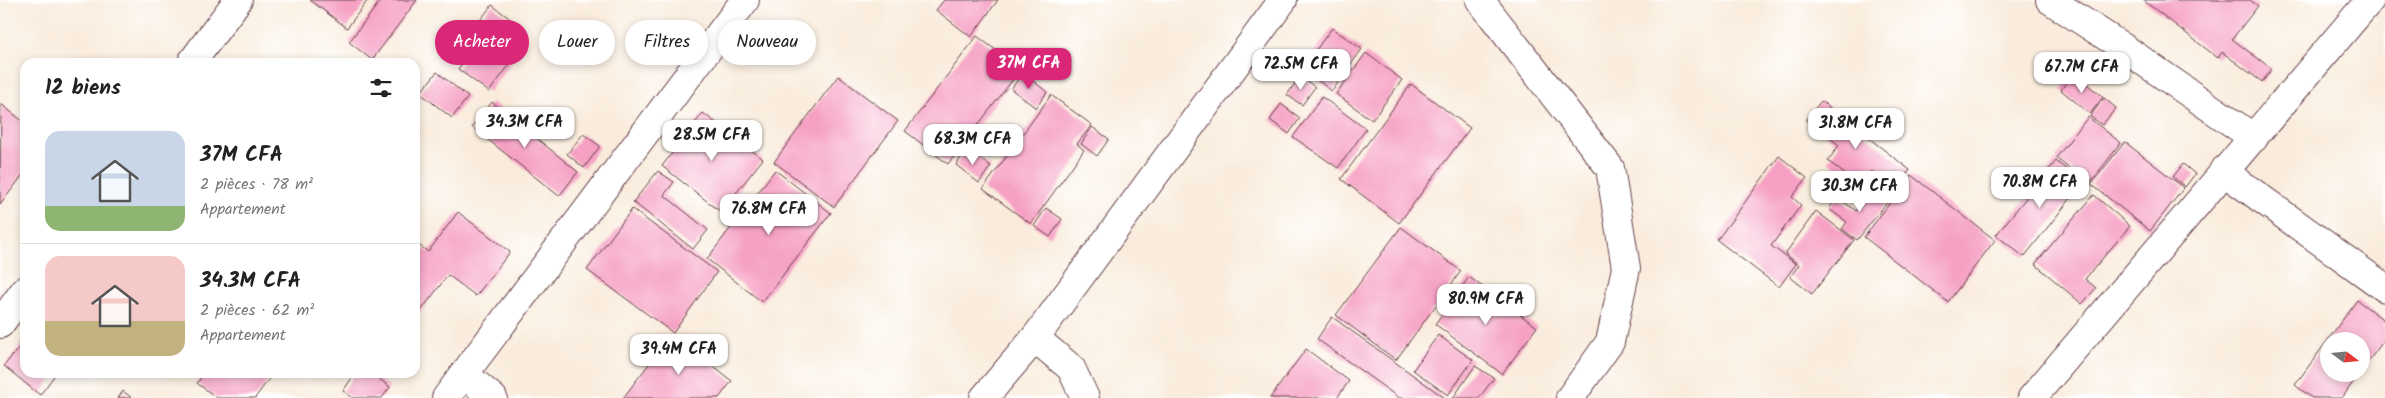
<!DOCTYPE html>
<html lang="fr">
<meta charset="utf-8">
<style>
body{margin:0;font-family:Kalam,sans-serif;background:#f2f2f2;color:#222;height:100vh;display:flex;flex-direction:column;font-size:19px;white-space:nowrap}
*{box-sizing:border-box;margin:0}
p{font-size:16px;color:#767676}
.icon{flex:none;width:28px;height:28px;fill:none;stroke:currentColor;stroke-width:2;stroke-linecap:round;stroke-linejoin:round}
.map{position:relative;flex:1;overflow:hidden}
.side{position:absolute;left:20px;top:58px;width:400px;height:320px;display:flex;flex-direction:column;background:#fff;border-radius:15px;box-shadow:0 2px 8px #0003}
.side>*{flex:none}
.hud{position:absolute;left:435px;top:20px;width:475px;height:45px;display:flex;gap:10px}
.needle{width:32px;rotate:106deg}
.tools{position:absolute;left:2320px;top:332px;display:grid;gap:10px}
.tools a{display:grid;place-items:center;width:50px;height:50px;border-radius:50%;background:#fff;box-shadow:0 2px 8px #0003;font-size:25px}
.price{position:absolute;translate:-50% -42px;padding:0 11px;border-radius:10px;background:#fff;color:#222;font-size:16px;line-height:32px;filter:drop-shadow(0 1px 2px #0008)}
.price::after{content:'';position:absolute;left:50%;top:30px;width:15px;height:11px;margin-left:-8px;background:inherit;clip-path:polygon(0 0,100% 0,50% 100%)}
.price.on{background:#db2777;color:#fff}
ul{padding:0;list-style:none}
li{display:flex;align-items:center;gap:15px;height:125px;padding:0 25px}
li+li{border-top:1px solid #e0e0e0}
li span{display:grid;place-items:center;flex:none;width:140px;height:100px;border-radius:15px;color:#555}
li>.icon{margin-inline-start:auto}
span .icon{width:60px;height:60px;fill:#fffc;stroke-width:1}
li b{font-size:21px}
h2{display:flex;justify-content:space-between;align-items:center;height:60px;padding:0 25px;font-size:21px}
.tag{padding:0 18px;border-radius:22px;background:#fff;box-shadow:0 2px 8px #0003;font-size:18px;line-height:45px}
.tag.on{background:#db2777;color:#fff}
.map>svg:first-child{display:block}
</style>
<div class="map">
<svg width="2385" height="398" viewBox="0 0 2385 398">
<rect width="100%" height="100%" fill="#fff"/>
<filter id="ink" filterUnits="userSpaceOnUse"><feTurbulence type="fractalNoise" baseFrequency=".02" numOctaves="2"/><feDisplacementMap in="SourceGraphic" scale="10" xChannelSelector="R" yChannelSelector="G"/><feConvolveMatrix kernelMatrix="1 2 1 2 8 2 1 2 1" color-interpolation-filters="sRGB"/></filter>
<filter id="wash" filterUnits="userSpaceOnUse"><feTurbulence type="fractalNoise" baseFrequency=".0096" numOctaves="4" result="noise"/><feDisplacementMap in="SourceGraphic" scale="20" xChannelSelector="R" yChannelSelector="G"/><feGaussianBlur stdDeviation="1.12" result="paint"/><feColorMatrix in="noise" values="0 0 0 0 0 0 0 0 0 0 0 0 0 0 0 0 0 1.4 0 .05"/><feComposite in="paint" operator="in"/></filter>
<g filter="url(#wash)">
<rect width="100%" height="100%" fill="#f9ecdc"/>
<g id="blocks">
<g fill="#f6a1c4">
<polygon points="310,0 368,0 347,28"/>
<polygon points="381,0 417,0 372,60 349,42"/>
<polygon points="944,0 998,0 971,37 936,10"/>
<polygon points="2143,0 2250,0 2258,6 2232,39 2272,69 2262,82 2222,52 2218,58"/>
<polygon points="492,5 513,21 504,32 523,47 489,92 458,69 480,40 470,33"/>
<polygon points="1332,28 1362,49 1332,91 1302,69"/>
<polygon points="977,36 1021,69 948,164 905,131"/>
<polygon points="1366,53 1402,80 1372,120 1336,94"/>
<polygon points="437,72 468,97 452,118 420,93"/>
<polygon points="1023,73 1047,92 1036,108 1011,89"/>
<polygon points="2073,73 2103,97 2090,114 2061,90"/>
<polygon points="838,76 898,121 834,207 774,162"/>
<polygon points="1300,76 1315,87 1302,105 1287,95"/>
<polygon points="1411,84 1470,128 1399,223 1341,179"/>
<polygon points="1051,95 1092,125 1077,144 1084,150 1031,224 983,189"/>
<polygon points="1322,97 1366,129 1338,168 1293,137"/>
<polygon points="2104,98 2116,108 2102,125 2090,116"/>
<polygon points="1821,101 1910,170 1895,189 1871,171 1860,186 1828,161 1839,145 1806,120"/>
<polygon points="492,102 578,172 559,196 472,127"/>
<polygon points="1,104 25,123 25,172 0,205"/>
<polygon points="1281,104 1300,118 1289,134 1270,120"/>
<polygon points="703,113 763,159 721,212 662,166"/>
<polygon points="2088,117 2121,143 2089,184 2056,158"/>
<polygon points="1092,127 1109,139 1097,156 1081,144"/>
<polygon points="583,134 600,146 584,168 567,154"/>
<polygon points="2125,142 2184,188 2150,231 2091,184"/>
<polygon points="967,149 991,166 979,183 956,165"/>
<polygon points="1779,156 1807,178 1792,197 1801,205 1771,246 1796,264 1779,287 1717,240"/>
<polygon points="2056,161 2083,183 2024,257 1996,235"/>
<polygon points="2183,164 2195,174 2185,187 2173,177"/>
<polygon points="775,170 831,213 762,302 707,259"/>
<polygon points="658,171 674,182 664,195 708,230 693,249 633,202"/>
<polygon points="1911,175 1995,240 1948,302 1864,237"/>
<polygon points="1874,188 1889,200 1857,240 1842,229 1847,222 1829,209 1837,197 1856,211"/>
<polygon points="2094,195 2130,226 2085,279 2096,288 2082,304 2035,264"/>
<polygon points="1046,208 1062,219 1050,237 1034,226"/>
<polygon points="632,209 717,272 673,333 587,270"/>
<polygon points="1816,211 1854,240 1812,294 1790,277 1799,265 1785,254"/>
<polygon points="458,212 510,252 476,296 448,275 417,316 415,242 428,252"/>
<polygon points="1401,227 1461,271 1396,360 1336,315"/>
<polygon points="1469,277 1537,327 1502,374 1435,324"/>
<polygon points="2357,300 2385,321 2385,339 2361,371 2361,341 2329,341 2329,374 2359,374 2342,398 2312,398 2295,385"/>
<polygon points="1332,317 1445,398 1399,398 1317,339"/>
<polygon points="671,335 732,381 719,398 623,398"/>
<polygon points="1438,335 1473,360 1448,395 1413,370"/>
<polygon points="25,340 25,372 57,372 40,395 4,366"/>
<polygon points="1306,349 1349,381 1337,398 1270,398"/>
<polygon points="1475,366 1494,378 1479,398 1453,398"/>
<polygon points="205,372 274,372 255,398 217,398 197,383"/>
<polygon points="356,372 370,372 390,387 382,398 353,398 343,391"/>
<polygon points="123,391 132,398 118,398"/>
</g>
</g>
</g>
<g filter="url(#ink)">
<use href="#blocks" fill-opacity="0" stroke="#643e46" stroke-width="1"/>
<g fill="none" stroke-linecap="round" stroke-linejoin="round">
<defs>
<g id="minor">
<polyline points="1480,0 1610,168 1626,268 1610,342 1570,398"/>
<polyline points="2050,0 2121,46 2254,138"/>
<polyline points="192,62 238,0"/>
<polyline points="2223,171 2385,288"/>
<polyline points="0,324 25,290"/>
<polyline points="1035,338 1071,368 1085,398"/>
<polyline points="464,374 493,398"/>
<polyline points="446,398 745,0"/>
<polyline points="984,398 1035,338 1283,0"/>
<polyline points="2032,398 2370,0"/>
</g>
</defs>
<use href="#minor" stroke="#643e46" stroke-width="30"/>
<use href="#minor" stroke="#fff" stroke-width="28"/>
</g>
</g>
</svg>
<div class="tools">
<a><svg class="needle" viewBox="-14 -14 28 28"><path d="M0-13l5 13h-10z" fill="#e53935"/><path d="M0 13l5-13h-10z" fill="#767676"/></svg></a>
</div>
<b class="price on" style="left:1029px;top:90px">37M CFA</b>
<b class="price" style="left:1301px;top:91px">72.5M CFA</b>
<b class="price" style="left:2082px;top:94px">67.7M CFA</b>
<b class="price" style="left:525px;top:149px">34.3M CFA</b>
<b class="price" style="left:1856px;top:150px">31.8M CFA</b>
<b class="price" style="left:712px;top:162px">28.5M CFA</b>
<b class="price" style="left:973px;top:166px">68.3M CFA</b>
<b class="price" style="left:2040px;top:209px">70.8M CFA</b>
<b class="price" style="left:1860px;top:213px">30.3M CFA</b>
<b class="price" style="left:769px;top:236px">76.8M CFA</b>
<b class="price" style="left:1486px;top:326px">80.9M CFA</b>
<b class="price" style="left:679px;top:376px">39.4M CFA</b>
<div class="hud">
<a class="tag on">Acheter</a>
<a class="tag">Louer</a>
<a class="tag">Filtres</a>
<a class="tag">Nouveau</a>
</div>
<section class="side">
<h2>12 biens<svg class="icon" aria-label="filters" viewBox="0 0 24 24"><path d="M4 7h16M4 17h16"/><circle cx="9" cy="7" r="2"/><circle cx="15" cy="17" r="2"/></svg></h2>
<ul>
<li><span style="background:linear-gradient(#c9d6e8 75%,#8fb573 0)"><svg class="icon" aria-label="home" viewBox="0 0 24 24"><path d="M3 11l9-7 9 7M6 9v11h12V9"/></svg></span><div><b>37M CFA</b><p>2 pièces · 78 m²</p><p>Appartement</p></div></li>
<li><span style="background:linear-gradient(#f6c9c9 65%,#c2b280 0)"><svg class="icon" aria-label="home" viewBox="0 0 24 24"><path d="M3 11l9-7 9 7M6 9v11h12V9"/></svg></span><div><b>34.3M CFA</b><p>2 pièces · 62 m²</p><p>Appartement</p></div></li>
</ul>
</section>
</div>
